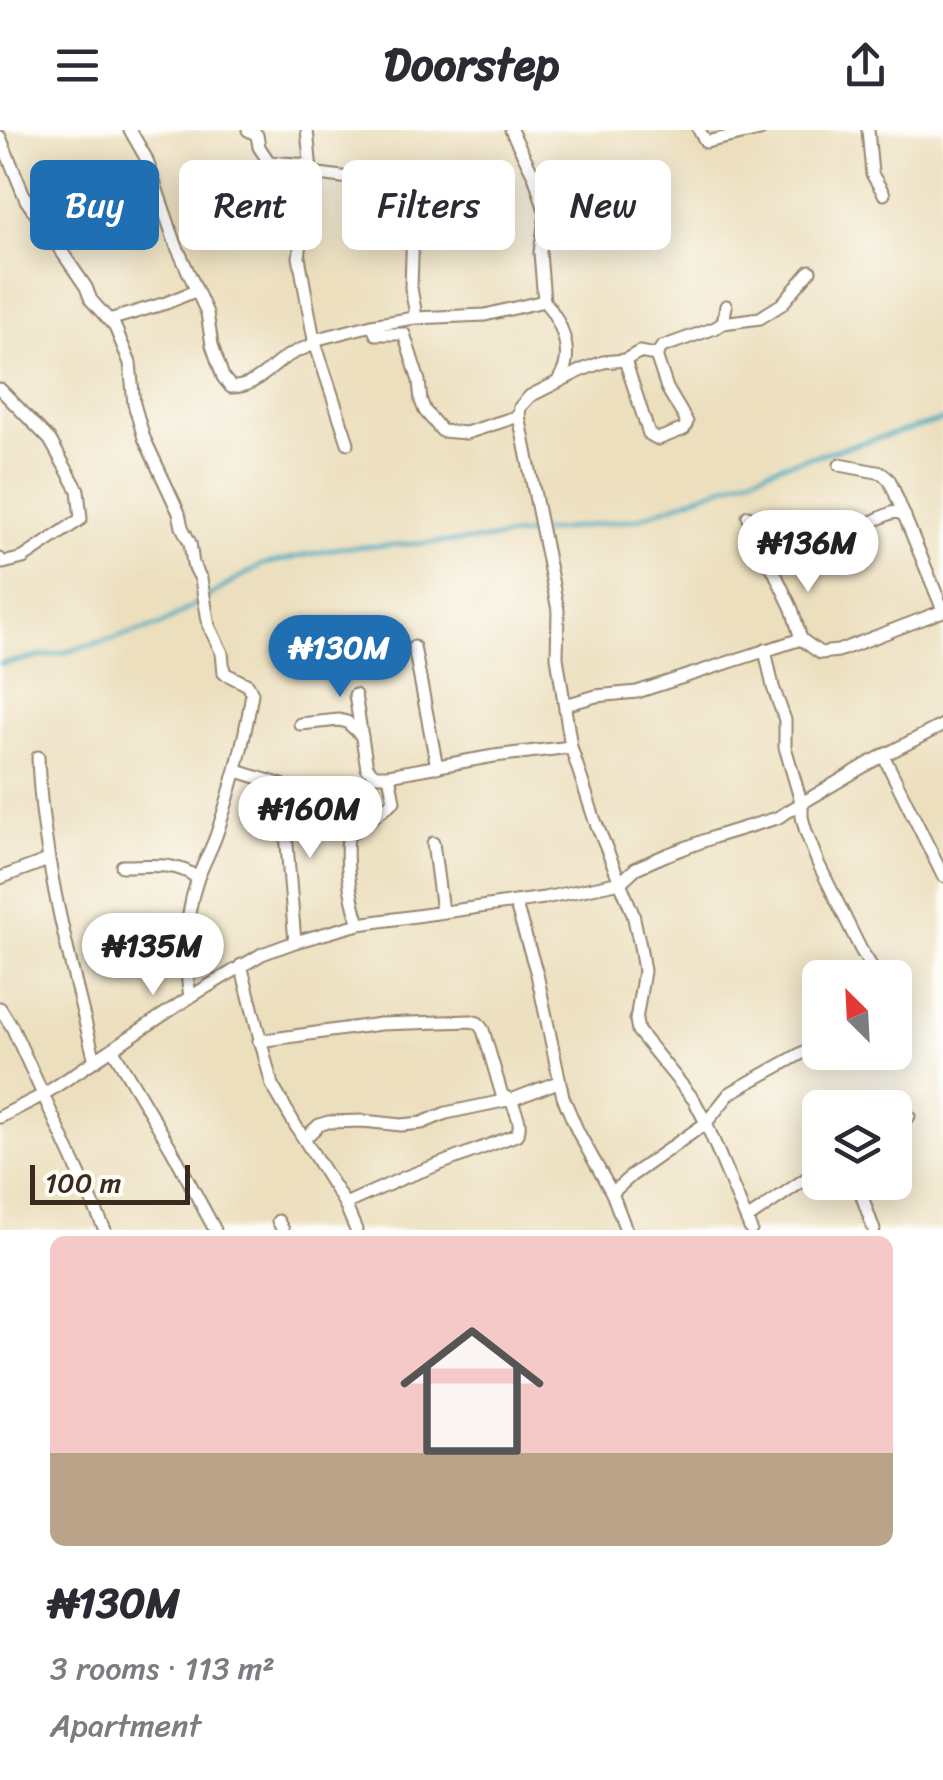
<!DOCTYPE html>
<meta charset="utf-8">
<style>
body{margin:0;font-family:Sriracha,sans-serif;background:#f7f7f7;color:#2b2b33;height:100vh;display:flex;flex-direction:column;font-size:38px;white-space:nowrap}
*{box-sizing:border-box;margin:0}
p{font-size:32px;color:#7c7c81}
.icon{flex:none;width:55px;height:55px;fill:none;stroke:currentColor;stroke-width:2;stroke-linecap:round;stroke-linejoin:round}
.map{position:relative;height:1100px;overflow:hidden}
.side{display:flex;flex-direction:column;background:#fff;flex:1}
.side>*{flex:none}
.hud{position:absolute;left:30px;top:30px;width:885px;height:90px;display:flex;gap:20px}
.needle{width:65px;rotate:336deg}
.buttons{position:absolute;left:802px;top:830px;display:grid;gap:20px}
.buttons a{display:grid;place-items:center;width:110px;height:110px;border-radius:15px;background:#fff;box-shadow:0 5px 25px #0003;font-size:50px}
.scale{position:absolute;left:30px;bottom:25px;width:160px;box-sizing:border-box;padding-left:10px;border:5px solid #3b2a1e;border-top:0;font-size:28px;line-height:35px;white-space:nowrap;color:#3b2a1e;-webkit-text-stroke:8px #fdfcf7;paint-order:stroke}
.price{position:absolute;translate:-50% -85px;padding:0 22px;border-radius:35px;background:#fff;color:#222;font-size:32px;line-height:65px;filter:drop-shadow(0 2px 5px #0008)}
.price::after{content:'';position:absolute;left:50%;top:60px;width:30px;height:22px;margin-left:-15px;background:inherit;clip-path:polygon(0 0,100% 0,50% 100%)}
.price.current{background:#1f6fb2;color:#fff}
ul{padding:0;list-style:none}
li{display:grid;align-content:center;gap:20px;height:530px;padding:0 50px}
li span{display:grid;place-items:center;height:310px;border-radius:15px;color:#555}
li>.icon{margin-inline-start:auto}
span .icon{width:180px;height:180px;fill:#fffc;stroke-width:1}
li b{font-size:42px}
.chip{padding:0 35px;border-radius:15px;background:#fff;box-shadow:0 5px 25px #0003;font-size:35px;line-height:90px}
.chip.current{background:#1f6fb2;color:#fff}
header{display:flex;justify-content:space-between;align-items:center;height:130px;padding:0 50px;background:#fff;font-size:45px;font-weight:700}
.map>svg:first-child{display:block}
</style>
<header><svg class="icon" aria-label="menu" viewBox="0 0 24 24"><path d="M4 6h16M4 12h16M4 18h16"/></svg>Doorstep<svg class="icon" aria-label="share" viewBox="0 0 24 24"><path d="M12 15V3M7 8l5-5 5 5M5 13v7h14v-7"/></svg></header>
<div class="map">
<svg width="943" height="1100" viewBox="0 0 943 1100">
<rect width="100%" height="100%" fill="#fdfcf7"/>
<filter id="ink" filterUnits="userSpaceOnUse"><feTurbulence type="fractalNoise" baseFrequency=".01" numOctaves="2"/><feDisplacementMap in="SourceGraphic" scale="20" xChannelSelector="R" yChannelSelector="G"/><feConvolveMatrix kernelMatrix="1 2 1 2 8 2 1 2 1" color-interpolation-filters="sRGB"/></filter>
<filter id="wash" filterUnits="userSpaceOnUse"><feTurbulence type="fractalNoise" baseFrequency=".0048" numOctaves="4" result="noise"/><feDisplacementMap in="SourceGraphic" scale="40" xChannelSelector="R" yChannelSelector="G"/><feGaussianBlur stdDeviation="2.25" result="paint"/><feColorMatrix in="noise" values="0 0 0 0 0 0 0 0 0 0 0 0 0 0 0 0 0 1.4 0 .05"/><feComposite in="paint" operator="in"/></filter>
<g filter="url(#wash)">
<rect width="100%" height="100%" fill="#ecdfbe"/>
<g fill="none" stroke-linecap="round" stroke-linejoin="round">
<polyline stroke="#3fa8c0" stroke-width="4" points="0,534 62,523 161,495 261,435 339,418 483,410 637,389 781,335 943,290"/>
</g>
</g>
<g filter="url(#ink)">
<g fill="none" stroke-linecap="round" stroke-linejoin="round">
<defs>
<g id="minor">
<path d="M 130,0 L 146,28 L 176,115 L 207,183 L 212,215 L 223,247 L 231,257 C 252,258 267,241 283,229 C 293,222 304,218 315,214"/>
<polyline points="248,0 257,5 259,17 269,32 310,35"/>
<polyline points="307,0 311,41 319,44 402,55 409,59 414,66 411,158 415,180 414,188"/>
<path d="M 511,0 L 535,48 L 546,84 L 540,122 L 544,171 C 561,190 576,225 559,249"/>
<polyline points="699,0 706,12 760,0"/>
<polyline points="868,0 872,44 884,64"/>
<path d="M 0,7 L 26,70 L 86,157 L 91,170 L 115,197 L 130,233 L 134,274 L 144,308 L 179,383 L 182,397 L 190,413 L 193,434 L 201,449 L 209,496 L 222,523 L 224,543 L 248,555 L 252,563 C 245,610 233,654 218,700 C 213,717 203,733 197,751 C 184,789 184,828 190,867"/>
<polyline points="311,41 299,127 314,210 372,195 414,188 485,185 544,171"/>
<polyline points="726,176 723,193 715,198 662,217 656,225 639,222 625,230 603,232 582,240 530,266 520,277 519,286 558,480 557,527 571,617 594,688 633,784 640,816 644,841 636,890 638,901 694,970 706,993 751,1100"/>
<polyline points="109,190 166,173 195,161"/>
<polyline points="723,193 760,188 782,174 810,141"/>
<polyline points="372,195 376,204 404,204 419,251 421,271 425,281 442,301 466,303 519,286"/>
<polyline points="314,210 348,313"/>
<polyline points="625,230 649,304 658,309 684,299 687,292 667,258 656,225"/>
<polyline points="0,259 50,310 78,360 81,389 23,428 3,433 0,429"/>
<polyline points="840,335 882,343 890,351 943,480"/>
<polyline points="748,386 754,401 754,418 760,426 772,437 792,479 801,509 820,523 838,521 943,481"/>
<polyline points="772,437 819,409 835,408 891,383 898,382 905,386"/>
<polyline points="414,517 437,637"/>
<polyline points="765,520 773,557 785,590 785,617 802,675 802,687 806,702 818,733 861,820 879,848"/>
<polyline points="355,565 367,638 375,645 389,645 494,626 571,617"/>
<polyline points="565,575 596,566 637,562 801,509"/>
<polyline points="300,594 339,590 347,592 362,606"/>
<polyline points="883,625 943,746"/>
<path d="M 38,627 C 42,731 70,830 95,931"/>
<polyline points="237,641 282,655 295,812"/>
<polyline points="433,713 442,781"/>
<path d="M 122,736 C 148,736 177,731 197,748"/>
<polyline points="0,748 48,730"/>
<polyline points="515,772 537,844 563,967 578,1002 612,1063 626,1100"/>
<path d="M 359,794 C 350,765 345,736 348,706 L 394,671 L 389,645"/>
<polyline points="241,835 272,955 297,998 345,1074 356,1100"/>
<polyline points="0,878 12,897 105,1100"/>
<path d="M 259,911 L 380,894 L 471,891 L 478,893 L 483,900 L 502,965 L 511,970 C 515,981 524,995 516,1005 L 403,1048 L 345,1074"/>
<polyline points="113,920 172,1020 215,1100"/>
<polyline points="511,970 558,952"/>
<polyline points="0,987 43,965 190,867 262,824 295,812 359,794 544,768 621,752 636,738 666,725 714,707 777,688 871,632 943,595"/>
<polyline points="895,993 909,986"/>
<polyline points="305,1008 319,995 328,992 363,991 401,995 422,993 446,983 508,970"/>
<polyline points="857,1052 874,1100"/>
<polyline points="612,1063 632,1045 706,993 730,963 820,913"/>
<polyline points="747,1089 820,1039"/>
<polyline points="278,1091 283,1100"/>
</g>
</defs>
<use href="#minor" stroke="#94846e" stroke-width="15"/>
<use href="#minor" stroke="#fff" stroke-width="11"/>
</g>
</g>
</svg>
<div class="buttons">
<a><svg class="needle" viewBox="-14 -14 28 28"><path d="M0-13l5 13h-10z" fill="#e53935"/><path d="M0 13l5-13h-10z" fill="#7c7c81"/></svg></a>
<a><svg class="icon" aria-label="layers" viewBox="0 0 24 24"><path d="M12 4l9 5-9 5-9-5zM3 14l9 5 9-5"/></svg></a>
</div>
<div class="scale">100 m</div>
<b class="price" style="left:808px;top:465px">₦136M</b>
<b class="price current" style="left:340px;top:570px">₦130M</b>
<b class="price" style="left:310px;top:731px">₦160M</b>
<b class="price" style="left:153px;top:868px">₦135M</b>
<div class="hud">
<a class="chip current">Buy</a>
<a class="chip">Rent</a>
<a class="chip">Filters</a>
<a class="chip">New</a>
</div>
</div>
<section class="side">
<ul>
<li><span style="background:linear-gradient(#f6c9c9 70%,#b9a48a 0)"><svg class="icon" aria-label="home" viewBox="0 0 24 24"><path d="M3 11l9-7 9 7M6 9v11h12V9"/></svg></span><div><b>₦130M</b><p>3 rooms · 113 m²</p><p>Apartment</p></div></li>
</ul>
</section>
